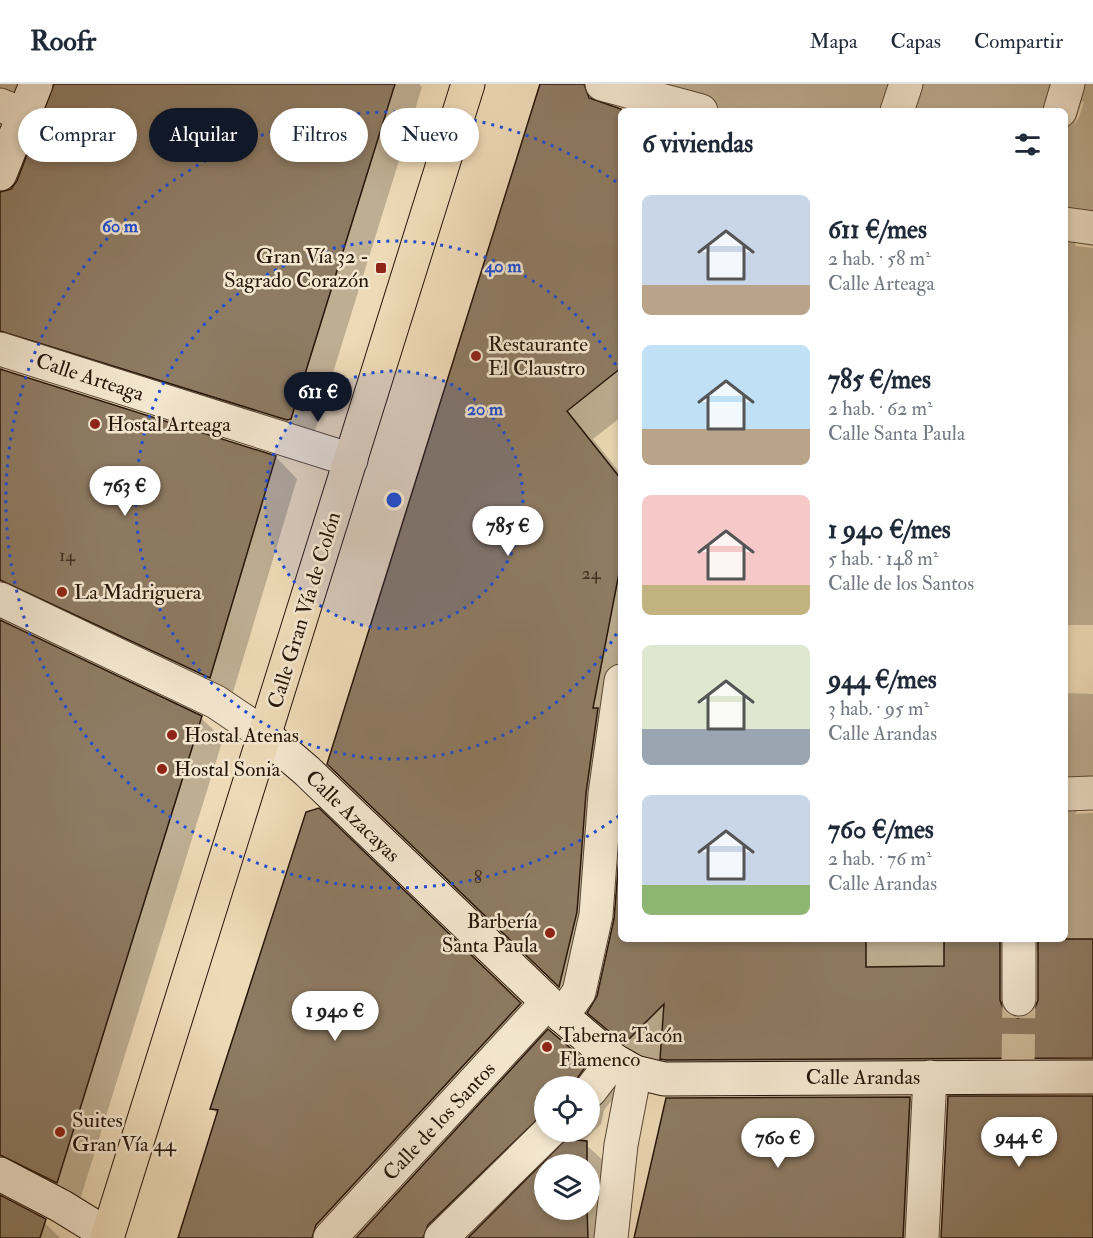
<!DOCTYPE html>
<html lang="es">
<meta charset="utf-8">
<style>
body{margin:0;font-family:"IM FELL Double Pica",serif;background:#f2f2f3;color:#1f2937;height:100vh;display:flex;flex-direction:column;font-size:22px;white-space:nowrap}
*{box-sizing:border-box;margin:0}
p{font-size:20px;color:#747a83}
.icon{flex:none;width:33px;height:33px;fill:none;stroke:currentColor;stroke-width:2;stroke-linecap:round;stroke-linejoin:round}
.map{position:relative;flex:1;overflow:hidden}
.sheet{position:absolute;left:618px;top:24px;width:450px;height:834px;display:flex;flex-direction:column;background:#fff;border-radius:9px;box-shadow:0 3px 9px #0003}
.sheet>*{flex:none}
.banner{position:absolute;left:18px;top:24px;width:510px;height:54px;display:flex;gap:12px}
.buttons{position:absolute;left:534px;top:992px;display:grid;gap:12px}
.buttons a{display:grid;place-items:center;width:66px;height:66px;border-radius:50%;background:#fff;box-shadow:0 3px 9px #0003;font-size:30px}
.price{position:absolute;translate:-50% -51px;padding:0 14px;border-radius:21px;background:#fff;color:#222;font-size:20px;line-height:39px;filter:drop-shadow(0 2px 3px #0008)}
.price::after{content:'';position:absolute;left:50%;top:36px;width:18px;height:14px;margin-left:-9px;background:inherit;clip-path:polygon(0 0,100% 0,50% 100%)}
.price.active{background:#111827;color:#fff}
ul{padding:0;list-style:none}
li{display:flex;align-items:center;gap:18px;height:150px;padding:0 24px}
li span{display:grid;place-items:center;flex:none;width:168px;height:120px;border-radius:9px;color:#555}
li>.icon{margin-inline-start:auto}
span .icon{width:72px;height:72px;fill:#fffc;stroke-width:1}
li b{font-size:26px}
h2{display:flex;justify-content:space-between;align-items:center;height:72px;padding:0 24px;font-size:26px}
.pill{padding:0 21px;border-radius:27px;background:#fff;box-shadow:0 3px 9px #0003;font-size:21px;line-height:54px}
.pill.active{background:#111827;color:#fff}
header{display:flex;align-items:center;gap:36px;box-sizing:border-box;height:84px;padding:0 30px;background:#fff;border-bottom:2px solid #e0e1e3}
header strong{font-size:28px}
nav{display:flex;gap:33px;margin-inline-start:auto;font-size:21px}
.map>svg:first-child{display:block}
</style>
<header>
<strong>Roofr</strong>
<nav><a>Mapa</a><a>Capas</a><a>Compartir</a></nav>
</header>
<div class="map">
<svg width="1093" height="1154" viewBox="0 0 1093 1154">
<rect width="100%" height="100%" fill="#eedab7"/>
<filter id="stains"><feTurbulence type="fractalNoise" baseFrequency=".00333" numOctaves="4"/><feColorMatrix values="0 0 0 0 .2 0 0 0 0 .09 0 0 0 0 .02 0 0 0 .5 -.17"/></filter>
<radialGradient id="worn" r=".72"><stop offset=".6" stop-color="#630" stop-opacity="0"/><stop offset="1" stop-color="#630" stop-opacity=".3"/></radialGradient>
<g fill="#0003" fill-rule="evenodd">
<path d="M 0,0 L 419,0 L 422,3 L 312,356 L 3,281 L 3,287 L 276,373 L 297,395 L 231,615 L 5,528 L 3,539 L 201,634 L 223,655 L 79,1119 L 4,1104 L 2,1115 L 45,1139 L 60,1154 L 0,1154 ZM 56,2 L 19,98 L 13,106 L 3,110 L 45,7 Z"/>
<path d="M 542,0 L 1093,0 L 1093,149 L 1077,156 L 1075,162 L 1093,164 L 1093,541 L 1065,541 L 1065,27 L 918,27 L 917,24 L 916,27 L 702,27 L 617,14 L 611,23 L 624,27 L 621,27 L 621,333 L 593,355 L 621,390 L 621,682 L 604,857 L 587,929 L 356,707 ZM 1082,17 L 1084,18 L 1079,33 L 1074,42 Z"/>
<path d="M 1065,609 L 1093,610 L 1093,718 L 1082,722 L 1075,730 L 1093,729 L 1093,1001 L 689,1002 L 663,975 L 652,986 L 589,929 L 599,913 L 616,833 L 621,768 L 621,855 L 1065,855 ZM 1039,865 L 1037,924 L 1028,934 L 1030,874 Z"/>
<path d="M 318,726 L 548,948 L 587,980 L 617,1010 L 604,1026 L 601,1040 L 583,1058 L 616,1088 L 616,1154 L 180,1154 L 218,1031 L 212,1024 ZM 544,1002 L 590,1002 L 590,1047 L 544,1047 ZM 544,1080 L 590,1080 L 590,1125 L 544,1125 Z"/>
<polygon points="910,1014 937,1042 932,1154 636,1154"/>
</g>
<g fill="#8e7b63" stroke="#261509" stroke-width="1.5">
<polygon points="54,0 395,0 291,335 287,336 0,247 0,108 11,105 17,97"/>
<polygon points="540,0 584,0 589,14 621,25 621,284 567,327 621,395 621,479 593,624 598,624 586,709 577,828 559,903 327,680"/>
<polygon points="0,285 276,372 210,594 0,496"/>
<polygon points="0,536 202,632 57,1099 0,1071"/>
<polygon points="319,724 521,919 316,1141 312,1154 178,1154 218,1026 210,1025 306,728"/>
<polygon points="621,748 621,855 866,855 866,883 944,882 944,855 1000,855 1000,916 1003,924 1009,931 1018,934 1029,931 1035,924 1038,916 1038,855 1093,855 1093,974 666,976 660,975 664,920 624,960 587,929 597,912 614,835"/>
<polygon points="548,945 588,979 572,1002 544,1002 544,1029 428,1141 423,1154 356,1154"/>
<polygon points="948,1012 1093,1012 1093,1154 941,1154"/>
<polygon points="910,1013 903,1154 634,1154 666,1014"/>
<polygon points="566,1055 587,1057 587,1080 544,1080 544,1125 587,1125 588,1154 468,1154"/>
<polygon points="0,1111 46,1135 40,1154 0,1154"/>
</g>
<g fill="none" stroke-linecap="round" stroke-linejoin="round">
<polyline stroke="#d0bc9d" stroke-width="33" stroke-dasharray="33 16" stroke-linecap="butt" points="1018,983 1019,915"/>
<defs>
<g id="street">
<polyline points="602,0 701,27"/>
<polyline points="0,21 15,27"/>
<polyline points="897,27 906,0"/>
<polyline points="1060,27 1068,0"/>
<polyline points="1065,140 1093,144"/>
<polyline points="0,265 351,376"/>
<polyline points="0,515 216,618 265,651"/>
<polyline points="1065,710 1093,709"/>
<polyline points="1019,915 1019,855"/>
<polyline points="562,932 579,908 596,831 605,710 621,597"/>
<polyline points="590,1007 614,976"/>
<polyline points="330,1154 547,919"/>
<polyline points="441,1154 550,1047"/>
<polyline points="611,1154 621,1061 635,988"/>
<polyline points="922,1154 930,993"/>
</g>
<g id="secondary">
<polyline points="0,90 36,0"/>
<polyline points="265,651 307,687 562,932 614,976 635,988 664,995 1093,993"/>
<polyline points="0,1090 61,1122 108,1151"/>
</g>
<polyline id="primary" points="107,1154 468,0"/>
</defs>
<use href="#street" stroke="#584634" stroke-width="35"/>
<use href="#secondary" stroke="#261509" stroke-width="35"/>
<use href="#primary" stroke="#261509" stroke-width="35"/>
<use href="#street" stroke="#f4e7d0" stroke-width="33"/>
<use href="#secondary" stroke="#f4e7d0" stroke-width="33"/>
<use href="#primary" stroke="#eedab7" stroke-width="33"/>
</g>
<circle cx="394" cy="416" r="129" fill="#1d4ed8" fill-opacity=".12"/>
<g fill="none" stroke="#1d4ed8" stroke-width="3" stroke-dasharray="3 6">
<circle cx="394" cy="416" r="129"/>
<path d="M621 542A259 259 0 1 1 621 290"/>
<path d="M619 732A388 388 0 1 1 619 100"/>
</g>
<g fill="#8f2418" stroke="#f4e7d0" stroke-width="2">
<rect x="375" y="178" width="12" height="12" rx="3"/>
<circle cx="476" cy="272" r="6"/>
<circle cx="95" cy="340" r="6"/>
<circle cx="62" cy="508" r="6"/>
<circle cx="172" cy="651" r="6"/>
<circle cx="162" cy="685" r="6"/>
<circle cx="550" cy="849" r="6"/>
<circle cx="547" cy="963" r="6"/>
<circle cx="60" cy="1048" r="6"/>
</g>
<g text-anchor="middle" stroke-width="5" stroke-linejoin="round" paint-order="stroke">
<g font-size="18" fill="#402e20">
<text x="67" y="477">14</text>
<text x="591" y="495">24</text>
<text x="478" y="799">8</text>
</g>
<g font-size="21" fill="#261509" stroke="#f4e7d0" text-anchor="start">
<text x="369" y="179" text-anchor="end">Gran Vía 32 -<tspan x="369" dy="24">Sagrado Corazón</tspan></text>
<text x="488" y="267">Restaurante<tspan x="488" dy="24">El Claustro</tspan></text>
<text x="107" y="347">Hostal Arteaga</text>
<text x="74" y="515">La Madriguera</text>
<text x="184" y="658">Hostal Atenas</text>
<text x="174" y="692">Hostal Sonia</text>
<text x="538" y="844" text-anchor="end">Barbería<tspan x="538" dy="24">Santa Paula</tspan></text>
<text x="559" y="958">Taberna Tacón<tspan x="559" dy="24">Flamenco</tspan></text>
<text x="72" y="1043">Suites<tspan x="72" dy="24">Gran Vía 44</tspan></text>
</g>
<g font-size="21" fill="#261509" stroke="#f4e7d0">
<text transform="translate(90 293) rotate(18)" y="7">Calle Arteaga</text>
<text transform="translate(304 526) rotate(-73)" y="7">Calle Gran Vía de Colón</text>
<text transform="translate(353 732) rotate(44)" y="7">Calle Azacayas</text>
<text x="863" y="1000">Calle Arandas</text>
<text transform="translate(439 1037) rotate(-47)" y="7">Calle de los Santos</text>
</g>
</g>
<circle cx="394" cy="416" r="9" fill="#1d4ed8" stroke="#f4e7d0" stroke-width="3"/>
<g font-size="18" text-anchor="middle" font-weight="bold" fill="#1d4ed8" stroke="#f4e7d0" stroke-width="5" stroke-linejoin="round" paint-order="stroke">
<text x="120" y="148">60 m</text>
<text x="503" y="188">40 m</text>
<text x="485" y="331">20 m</text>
</g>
<rect width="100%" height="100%" filter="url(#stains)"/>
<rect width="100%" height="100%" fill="url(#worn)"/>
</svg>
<div class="buttons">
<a><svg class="icon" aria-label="locate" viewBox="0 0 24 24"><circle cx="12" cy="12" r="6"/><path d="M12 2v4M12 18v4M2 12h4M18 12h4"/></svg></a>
<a><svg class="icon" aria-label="layers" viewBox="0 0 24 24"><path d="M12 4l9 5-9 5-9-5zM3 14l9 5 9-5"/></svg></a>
</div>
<b class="price active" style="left:318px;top:339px">611 €</b>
<b class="price" style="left:125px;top:433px">763 €</b>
<b class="price" style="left:508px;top:473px">785 €</b>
<b class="price" style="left:335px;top:958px">1 940 €</b>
<b class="price" style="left:1019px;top:1084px">944 €</b>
<b class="price" style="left:778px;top:1085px">760 €</b>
<div class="banner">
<a class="pill">Comprar</a>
<a class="pill active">Alquilar</a>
<a class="pill">Filtros</a>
<a class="pill">Nuevo</a>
</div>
<section class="sheet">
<h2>6 viviendas<svg class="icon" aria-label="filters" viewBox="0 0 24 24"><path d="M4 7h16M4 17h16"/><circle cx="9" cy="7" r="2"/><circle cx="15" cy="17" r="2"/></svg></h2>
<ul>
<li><span style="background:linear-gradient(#c9d6e8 75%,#b9a48a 0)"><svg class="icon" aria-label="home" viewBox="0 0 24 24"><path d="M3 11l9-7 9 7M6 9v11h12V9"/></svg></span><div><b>611 €/mes</b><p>2 hab. · 58 m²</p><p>Calle Arteaga</p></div></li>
<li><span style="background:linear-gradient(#bfe0f5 70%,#b9a48a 0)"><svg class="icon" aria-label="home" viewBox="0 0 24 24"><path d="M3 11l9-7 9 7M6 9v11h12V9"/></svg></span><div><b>785 €/mes</b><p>2 hab. · 62 m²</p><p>Calle Santa Paula</p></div></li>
<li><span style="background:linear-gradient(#f6c9c9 75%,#c2b280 0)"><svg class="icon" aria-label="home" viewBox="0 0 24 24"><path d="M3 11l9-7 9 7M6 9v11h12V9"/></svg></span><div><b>1 940 €/mes</b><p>5 hab. · 148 m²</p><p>Calle de los Santos</p></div></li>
<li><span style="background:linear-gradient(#dfe7d0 70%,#9aa5b1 0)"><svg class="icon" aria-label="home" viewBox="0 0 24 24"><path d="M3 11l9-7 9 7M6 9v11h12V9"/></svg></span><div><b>944 €/mes</b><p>3 hab. · 95 m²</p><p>Calle Arandas</p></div></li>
<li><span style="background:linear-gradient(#c9d6e8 75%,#8fb573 0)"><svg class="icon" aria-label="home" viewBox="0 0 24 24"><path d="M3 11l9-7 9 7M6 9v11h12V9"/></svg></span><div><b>760 €/mes</b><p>2 hab. · 76 m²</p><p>Calle Arandas</p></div></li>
</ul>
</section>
</div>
